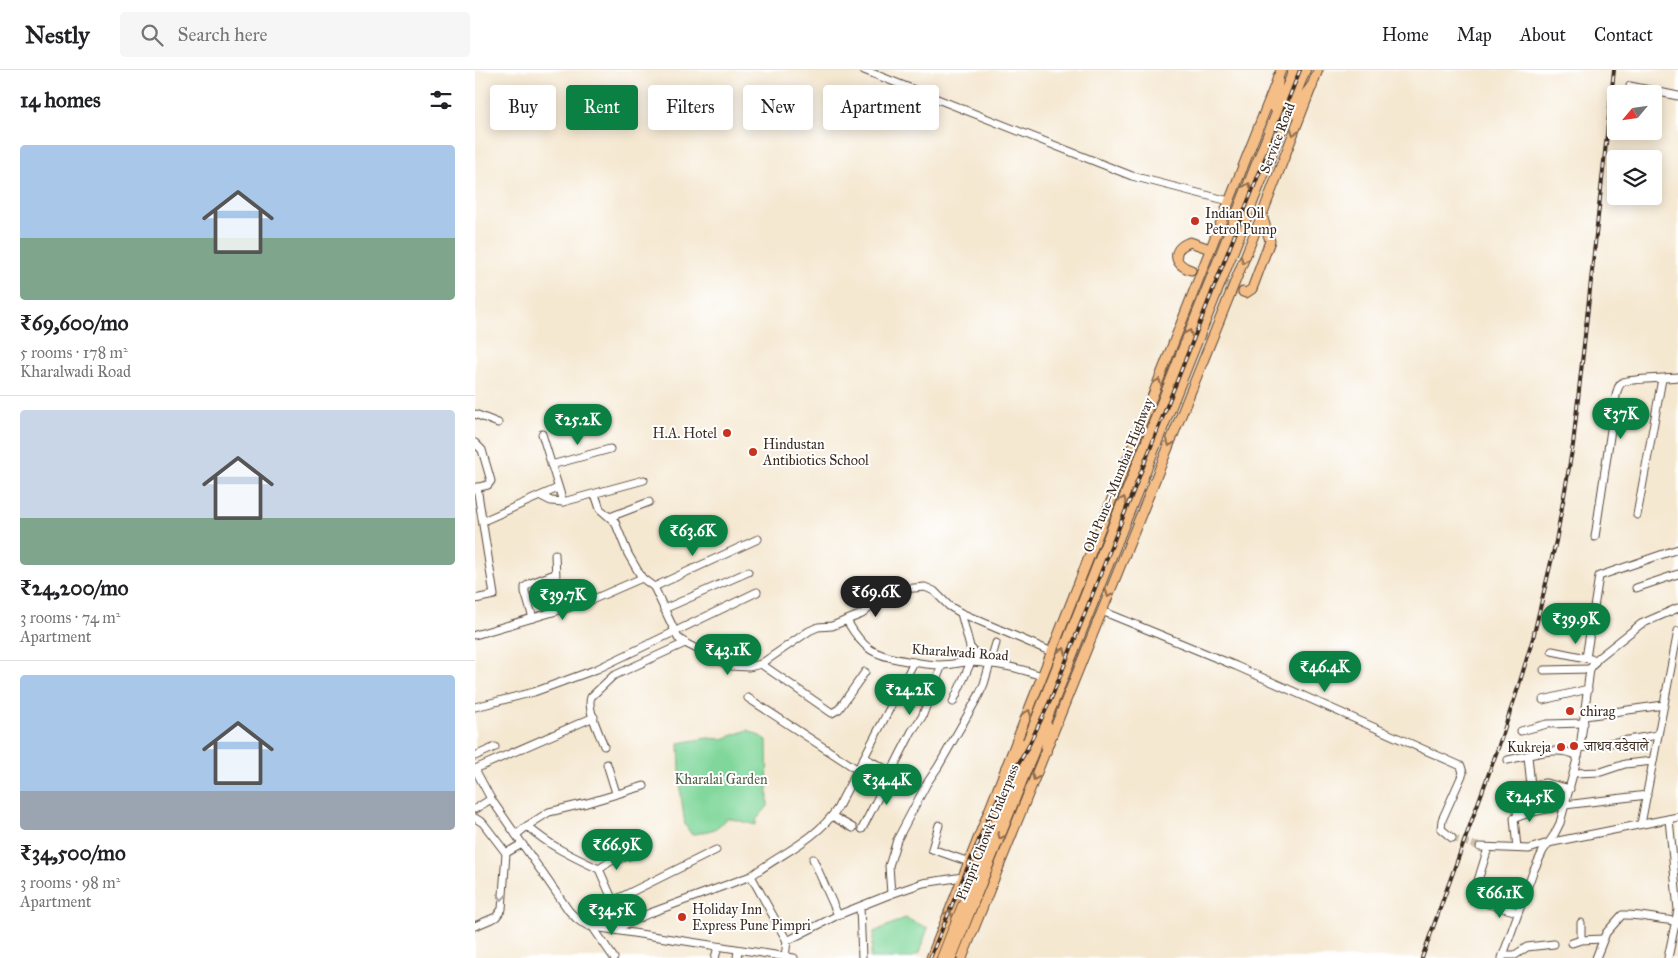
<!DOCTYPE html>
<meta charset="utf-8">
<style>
body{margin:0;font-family:"IM FELL Great Primer","Noto Serif Devanagari",serif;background:#f6f6f6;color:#202124;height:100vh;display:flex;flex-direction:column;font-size:19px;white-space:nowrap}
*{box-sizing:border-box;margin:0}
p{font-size:16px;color:#757577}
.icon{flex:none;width:28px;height:28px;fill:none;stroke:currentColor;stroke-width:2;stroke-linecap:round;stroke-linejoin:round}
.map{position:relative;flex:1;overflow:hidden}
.panel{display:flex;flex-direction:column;background:#fff;width:475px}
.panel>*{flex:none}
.top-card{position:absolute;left:15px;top:15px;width:475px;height:45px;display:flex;gap:10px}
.needle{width:32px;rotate:241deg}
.tools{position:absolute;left:1132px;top:15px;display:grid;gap:10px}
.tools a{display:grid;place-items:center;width:55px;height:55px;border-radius:5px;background:#fff;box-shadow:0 2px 12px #0003;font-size:25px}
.price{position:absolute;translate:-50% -42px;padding:0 11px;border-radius:18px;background:#0b8043;color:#fff;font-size:16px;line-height:32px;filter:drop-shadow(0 1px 2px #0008)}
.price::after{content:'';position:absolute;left:50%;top:30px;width:15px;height:11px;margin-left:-8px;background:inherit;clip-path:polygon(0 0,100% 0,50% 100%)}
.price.selected{background:#222;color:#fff}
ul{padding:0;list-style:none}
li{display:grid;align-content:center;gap:10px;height:265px;padding:0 20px}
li+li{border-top:1px solid #e0e0e0}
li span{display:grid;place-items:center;height:155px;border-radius:5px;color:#555}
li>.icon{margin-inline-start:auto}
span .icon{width:90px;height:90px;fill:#fffc;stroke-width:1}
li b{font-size:21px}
h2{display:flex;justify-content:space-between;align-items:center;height:60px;padding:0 20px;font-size:21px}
.pill{padding:0 18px;border-radius:5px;background:#fff;box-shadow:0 2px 12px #0003;font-size:18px;line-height:45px}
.pill.selected{background:#0b8043;color:#fff}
header{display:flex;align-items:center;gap:30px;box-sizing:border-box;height:70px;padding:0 25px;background:#fff;border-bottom:1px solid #e0e0e0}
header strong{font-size:24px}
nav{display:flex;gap:28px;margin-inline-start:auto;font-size:18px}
.search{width:350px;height:45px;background:#f6f6f6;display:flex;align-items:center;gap:12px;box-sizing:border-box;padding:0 18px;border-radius:5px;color:#757577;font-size:19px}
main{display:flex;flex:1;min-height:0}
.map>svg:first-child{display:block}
</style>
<header>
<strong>Nestly</strong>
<div class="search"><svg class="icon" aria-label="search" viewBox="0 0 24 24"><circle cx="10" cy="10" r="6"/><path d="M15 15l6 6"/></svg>Search here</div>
<nav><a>Home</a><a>Map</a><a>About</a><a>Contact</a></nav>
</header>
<main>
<section class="panel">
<h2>14 homes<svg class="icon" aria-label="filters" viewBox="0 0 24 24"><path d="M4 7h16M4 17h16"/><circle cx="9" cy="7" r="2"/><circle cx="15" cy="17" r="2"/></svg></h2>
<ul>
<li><span style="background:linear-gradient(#a9c7e8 60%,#7fa58c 0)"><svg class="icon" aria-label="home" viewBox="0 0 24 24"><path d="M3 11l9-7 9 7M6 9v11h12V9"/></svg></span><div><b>₹69,600/mo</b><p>5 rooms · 178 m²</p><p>Kharalwadi Road</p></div></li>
<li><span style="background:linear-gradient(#c9d6e8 70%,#7fa58c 0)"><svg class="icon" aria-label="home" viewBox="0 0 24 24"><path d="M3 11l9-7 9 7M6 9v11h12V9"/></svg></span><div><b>₹24,200/mo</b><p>3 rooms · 74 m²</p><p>Apartment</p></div></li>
<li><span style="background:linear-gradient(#a9c7e8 75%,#9aa5b1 0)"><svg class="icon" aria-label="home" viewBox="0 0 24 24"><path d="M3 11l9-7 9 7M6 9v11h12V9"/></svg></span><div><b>₹34,500/mo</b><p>3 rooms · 98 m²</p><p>Apartment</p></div></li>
</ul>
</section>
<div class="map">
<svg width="1203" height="888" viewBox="0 0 1203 888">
<rect width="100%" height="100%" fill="#fff"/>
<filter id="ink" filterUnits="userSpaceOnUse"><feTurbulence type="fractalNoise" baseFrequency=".02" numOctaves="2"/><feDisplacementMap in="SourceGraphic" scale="10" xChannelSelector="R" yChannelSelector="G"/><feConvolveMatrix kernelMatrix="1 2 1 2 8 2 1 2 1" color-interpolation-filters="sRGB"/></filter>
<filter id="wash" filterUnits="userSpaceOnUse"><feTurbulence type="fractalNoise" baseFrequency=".0096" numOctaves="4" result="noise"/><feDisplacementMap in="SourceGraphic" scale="20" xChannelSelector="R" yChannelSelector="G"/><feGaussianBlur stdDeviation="1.12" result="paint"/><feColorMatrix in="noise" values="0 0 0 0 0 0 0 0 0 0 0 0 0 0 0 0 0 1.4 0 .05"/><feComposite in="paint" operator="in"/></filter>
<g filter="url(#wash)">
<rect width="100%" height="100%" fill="#f5e8d1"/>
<g fill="#81d79b" stroke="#5e805c">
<polygon points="273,660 292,670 293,736 281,750 281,755 253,748 240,759 217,765 210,755 206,725 204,673 232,668 247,669"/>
<polygon points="430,848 453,858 444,883 435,888 395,888 399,862"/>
</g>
</g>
<g filter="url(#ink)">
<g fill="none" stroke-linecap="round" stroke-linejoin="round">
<polyline stroke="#d0c2ad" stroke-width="7" stroke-dasharray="7 3.5" stroke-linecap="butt" points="977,768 1005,777"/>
<polyline stroke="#d0c2ad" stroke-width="9" stroke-dasharray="9 4.5" stroke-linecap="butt" points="720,202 768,222"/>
<defs>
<g id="minor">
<polyline points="389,0 657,106 754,131"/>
<polyline points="1155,16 1203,26"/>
<polyline points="0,344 23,353"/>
<polyline points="67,364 88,432"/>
<polyline points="0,373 7,380 16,411 13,415 0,418"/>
<polyline points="76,395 135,379"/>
<polyline points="120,424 125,439 140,452 153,484 167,508 179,517 203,568 212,574 255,596 274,597 286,594 334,561 343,557 357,556 387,544 417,520 450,517 459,521 474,536 486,543 577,582"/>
<polyline points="66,426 76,431 88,432 169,410"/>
<polyline points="1162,445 1187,309"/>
<polyline points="135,447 174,432"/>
<polyline points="8,451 83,418"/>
<path d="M 1120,467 L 1141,326 C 1142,321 1143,315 1148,312 C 1153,309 1193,308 1203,307"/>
<polyline points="80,484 81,508"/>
<polyline points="179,517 283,469"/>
<polyline points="1161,518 1203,504"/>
<polyline points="0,529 19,525 2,417"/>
<polyline points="189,539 273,502"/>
<polyline points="627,541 761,596 986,696 988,703 967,750 966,759 977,768"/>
<polyline points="486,543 495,577 509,593"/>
<polyline points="58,548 50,522 50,517 56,513 77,505 83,511 93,538"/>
<path d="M 372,551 C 389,580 398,585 432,591 C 443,593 454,595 466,595 C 476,595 486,592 496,592 C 520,593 545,598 567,606"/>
<polyline points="0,565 112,532 167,508"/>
<polyline points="1077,581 1116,589"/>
<polyline points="1111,588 1124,506 1203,479"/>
<polyline points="286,594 357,643 364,639 390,602"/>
<polyline points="1069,600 1115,599"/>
<polyline points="273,628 383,700"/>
<polyline points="1068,630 1113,619"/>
<polyline points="478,632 496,592"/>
<polyline points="0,637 59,622 122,599 282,522"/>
<polyline points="1110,646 1189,635"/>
<polyline points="1046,661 1072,654 1109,653"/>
<path d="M 129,676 C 125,665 111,638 116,627 L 138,606 L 210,573"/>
<polyline points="1105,678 1183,665"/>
<polyline points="0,686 20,677"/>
<polyline points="1053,686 1056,716"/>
<polyline points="390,688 416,702"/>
<path d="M 1033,690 C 1057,685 1081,675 1103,686"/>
<polyline points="132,694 141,723"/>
<polyline points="0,699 16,729 94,841 103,850 113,856 319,888"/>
<polyline points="0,699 119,647"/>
<polyline points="1099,703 1126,702 1150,694 1178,691"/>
<polyline points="1053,717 1058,742 1090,735 1172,725"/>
<polyline points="1038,719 1043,747"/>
<polyline points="1036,720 1070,713 1095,719"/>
<polyline points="0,739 16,729"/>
<polyline points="357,746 378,758"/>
<polyline points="0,748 8,753 31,783 27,839 21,847 0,856"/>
<polyline points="1166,754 1203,561"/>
<polyline points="464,755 457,779 494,792"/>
<polyline points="52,756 74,742 112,733 169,716"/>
<polyline points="387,759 437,661 447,647 467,595"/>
<path d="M 41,765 L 52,756 C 75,776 96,786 124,799"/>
<polyline points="1005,777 1054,779 1073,773 1203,747"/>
<polyline points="1042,778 1039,748 1058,742"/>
<polyline points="31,783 47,774"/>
<polyline points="338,789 363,845"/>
<polyline points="276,806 312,871"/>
<polyline points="416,824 414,796 422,770 452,713 463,697 504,625 509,614 521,573"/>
<polyline points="997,830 1013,778"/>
<polyline points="138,831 124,799 136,791 169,782"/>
<polyline points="1013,834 1043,842"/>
<polyline points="385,837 387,888"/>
<polyline points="106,852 138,831 241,780"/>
<polyline points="1106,853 1106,870 1128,869"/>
<polyline points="117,856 139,888"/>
<path d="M 138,860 L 175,843 L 276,806 C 305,784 341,770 362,739 L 439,592"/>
<polyline points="1097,873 1106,870"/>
<polyline points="1028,885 1040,885 1052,877 1079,874"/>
<polyline points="310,887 312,871 363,845 416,824 448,813 488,807"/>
<polyline points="240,888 243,877"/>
<polyline points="262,888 263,880"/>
<polyline points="1027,888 1058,802 1068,781 1079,765 1085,753 1105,678 1115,599 1123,588 1166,554 1203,538"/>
<path d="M 1121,888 L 1131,863 L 1147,845 C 1166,844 1183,850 1202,851"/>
<polyline points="1193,888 1203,840 1194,749"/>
</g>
<g id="major">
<path d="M 716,200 C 698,194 696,179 715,172 L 735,179"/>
<polyline points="768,222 771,223 777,219 795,171 787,145"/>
<polyline points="456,888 806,0"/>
<polyline points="487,888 787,145 843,0"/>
</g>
<g id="highway">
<polyline points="800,38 803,7"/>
<polyline points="817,43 837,16"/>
<polyline points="571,681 573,657"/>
<polyline points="531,698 547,674"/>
<polyline points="467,888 819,0"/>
<polyline points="476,888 830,0"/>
</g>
</defs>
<use href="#minor" stroke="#574639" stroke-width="9"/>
<use href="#major" stroke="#574639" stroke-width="11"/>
<use href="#highway" stroke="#574639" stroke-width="12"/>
<use href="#minor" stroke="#fff" stroke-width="7"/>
<use href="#major" stroke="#f5be86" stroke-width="9"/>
<use href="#highway" stroke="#f5be86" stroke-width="10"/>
<defs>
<g id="rail">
<polyline points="455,888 516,741 552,679 576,629 825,0"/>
<polyline points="947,888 1023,678 1043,618 1058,568 1081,471 1098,375 1139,0"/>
</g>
</defs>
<use href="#rail" stroke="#3b2a1e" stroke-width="4"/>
<use href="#rail" stroke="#fff" stroke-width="2" stroke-dasharray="5.5" stroke-linecap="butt"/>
</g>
<defs><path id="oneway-chevron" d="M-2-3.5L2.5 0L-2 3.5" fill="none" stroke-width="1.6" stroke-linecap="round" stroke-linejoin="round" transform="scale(1.25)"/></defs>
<g stroke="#8f6d4d">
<use href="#oneway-chevron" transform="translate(819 62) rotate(111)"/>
<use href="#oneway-chevron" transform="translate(773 116) rotate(-68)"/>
<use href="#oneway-chevron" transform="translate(769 190) rotate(112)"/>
<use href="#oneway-chevron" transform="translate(714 263) rotate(-68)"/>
<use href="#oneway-chevron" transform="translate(683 312) rotate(-69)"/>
<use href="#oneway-chevron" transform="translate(695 373) rotate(112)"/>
<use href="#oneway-chevron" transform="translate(648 430) rotate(-68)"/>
<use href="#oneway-chevron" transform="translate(634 524) rotate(112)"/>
<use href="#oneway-chevron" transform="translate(588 581) rotate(-68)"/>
<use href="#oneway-chevron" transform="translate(553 643) rotate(-69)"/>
<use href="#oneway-chevron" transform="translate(560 707) rotate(112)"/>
<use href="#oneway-chevron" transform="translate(526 766) rotate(112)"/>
<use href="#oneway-chevron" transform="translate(474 843) rotate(-69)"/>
</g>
<use stroke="#a79f9a" href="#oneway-chevron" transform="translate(27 827) rotate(94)"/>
</g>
<g fill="#c8321e" stroke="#fff" stroke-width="2">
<circle cx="720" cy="151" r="5"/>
<circle cx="252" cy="363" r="5"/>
<circle cx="278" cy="382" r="5"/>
<circle cx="1095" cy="641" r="5"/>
<circle cx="1099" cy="676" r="5"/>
<circle cx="1086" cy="677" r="5"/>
<circle cx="207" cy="847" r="5"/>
</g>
<g text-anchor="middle" stroke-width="4" stroke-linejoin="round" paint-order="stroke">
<g font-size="14" fill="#3b2a1e" stroke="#fff">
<text transform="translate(802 68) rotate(-69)" y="5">Service Road</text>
<text transform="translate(643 405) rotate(-68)" y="5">Old Pune–Mumbai Highway</text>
<text transform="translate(485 582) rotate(4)" y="5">Kharalwadi Road</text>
<text transform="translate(512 762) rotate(-68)" y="5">Pimpri Chowk Underpass</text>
</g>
<g font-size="14" fill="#3b2a1e" stroke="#fff" text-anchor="start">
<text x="730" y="148">Indian Oil<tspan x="730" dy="16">Petrol Pump</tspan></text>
<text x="242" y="368" text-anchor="end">H.A. Hotel</text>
<text x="288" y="379">Hindustan<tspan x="288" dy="16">Antibiotics School</tspan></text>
<text x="1105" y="646">chirag</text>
<text x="1109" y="681">जाधव वडेवाले</text>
<text x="1076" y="682" text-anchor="end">Kukreja</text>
<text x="217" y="844">Holiday Inn<tspan x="217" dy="16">Express Pune Pimpri</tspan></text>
</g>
<g font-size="14" fill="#505e44" stroke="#fff">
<text x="246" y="714">Kharalai Garden</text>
</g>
</g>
</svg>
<div class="tools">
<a><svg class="needle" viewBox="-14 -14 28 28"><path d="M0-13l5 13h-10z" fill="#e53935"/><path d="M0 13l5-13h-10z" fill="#757577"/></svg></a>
<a><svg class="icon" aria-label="layers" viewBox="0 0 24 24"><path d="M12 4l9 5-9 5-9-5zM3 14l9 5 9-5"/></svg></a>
</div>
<b class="price" style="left:1146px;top:370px">₹37K</b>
<b class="price" style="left:103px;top:376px">₹25.2K</b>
<b class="price" style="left:218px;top:487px">₹63.6K</b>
<b class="price selected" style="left:401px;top:548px">₹69.6K</b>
<b class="price" style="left:88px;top:551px">₹39.7K</b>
<b class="price" style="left:1101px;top:575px">₹39.9K</b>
<b class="price" style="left:253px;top:606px">₹43.1K</b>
<b class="price" style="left:850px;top:623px">₹46.4K</b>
<b class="price" style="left:435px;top:646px">₹24.2K</b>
<b class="price" style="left:412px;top:736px">₹34.4K</b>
<b class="price" style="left:1055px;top:753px">₹24.5K</b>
<b class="price" style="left:142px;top:801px">₹66.9K</b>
<b class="price" style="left:1025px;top:849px">₹66.1K</b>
<b class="price" style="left:137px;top:866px">₹34.5K</b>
<div class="top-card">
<a class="pill">Buy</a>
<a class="pill selected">Rent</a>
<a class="pill">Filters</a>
<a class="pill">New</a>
<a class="pill">Apartment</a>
</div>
</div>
</main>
